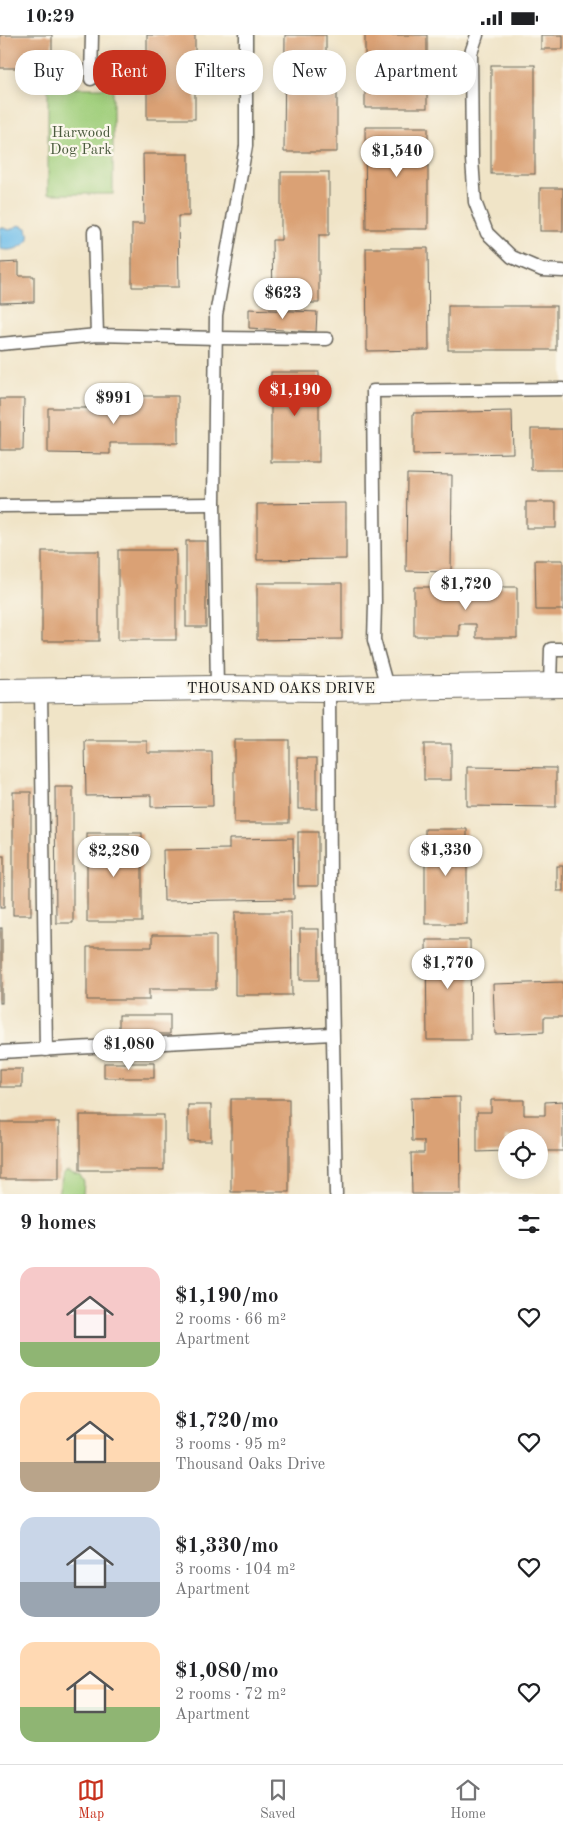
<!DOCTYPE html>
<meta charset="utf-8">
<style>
body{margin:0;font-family:"Old Standard TT",serif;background:#f2f2f2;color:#202124;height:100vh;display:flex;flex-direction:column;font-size:19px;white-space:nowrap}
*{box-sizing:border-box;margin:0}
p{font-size:16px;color:#757577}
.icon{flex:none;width:28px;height:28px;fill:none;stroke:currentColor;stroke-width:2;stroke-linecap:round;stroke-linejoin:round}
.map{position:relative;height:1159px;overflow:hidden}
.sheet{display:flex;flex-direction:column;background:#fff;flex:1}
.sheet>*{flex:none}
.banner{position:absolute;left:15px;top:15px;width:534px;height:45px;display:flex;gap:10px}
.controls{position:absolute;left:498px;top:1094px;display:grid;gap:10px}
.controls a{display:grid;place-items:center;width:50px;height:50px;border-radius:50%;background:#fff;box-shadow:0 2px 12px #0003;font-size:25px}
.price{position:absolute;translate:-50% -42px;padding:0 11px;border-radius:18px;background:#fff;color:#222;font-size:16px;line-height:32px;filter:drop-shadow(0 1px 2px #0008)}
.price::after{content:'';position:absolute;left:50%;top:30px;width:15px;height:11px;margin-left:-8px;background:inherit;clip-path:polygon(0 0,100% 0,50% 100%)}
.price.on{background:#c8321e;color:#fff}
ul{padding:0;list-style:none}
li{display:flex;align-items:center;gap:15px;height:125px;padding:0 20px}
li span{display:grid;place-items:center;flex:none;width:140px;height:100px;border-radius:15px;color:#555}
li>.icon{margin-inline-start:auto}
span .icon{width:60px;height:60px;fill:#fffc;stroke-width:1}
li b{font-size:21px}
h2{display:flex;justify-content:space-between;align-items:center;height:60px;padding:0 20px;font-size:21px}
.chip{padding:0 18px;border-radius:20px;background:#fff;box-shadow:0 2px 12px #0003;font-size:18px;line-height:45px}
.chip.on{background:#c8321e;color:#fff}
.status{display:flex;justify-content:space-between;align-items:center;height:35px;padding:0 25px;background:#fff;direction:ltr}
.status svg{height:14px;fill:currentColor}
.tabs{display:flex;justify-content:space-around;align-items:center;height:70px;border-top:1px solid #e0e0e0;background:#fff;font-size:14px;color:#757577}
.tabs a{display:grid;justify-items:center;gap:2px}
.tabs .on{color:#c8321e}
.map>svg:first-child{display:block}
</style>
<div class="status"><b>10:29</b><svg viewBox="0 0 49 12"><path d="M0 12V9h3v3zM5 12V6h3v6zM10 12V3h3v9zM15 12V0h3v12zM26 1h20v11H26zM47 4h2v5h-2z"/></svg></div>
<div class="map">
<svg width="563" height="1159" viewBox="0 0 563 1159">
<rect width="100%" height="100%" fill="#fbf7ec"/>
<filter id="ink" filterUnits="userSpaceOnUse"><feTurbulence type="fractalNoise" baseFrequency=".02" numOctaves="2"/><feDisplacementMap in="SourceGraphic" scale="10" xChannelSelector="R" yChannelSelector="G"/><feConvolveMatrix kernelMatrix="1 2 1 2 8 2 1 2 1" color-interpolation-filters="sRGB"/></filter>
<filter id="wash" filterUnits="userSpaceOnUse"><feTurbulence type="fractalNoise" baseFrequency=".0096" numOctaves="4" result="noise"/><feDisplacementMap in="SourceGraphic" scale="20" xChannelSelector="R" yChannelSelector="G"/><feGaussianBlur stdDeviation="1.12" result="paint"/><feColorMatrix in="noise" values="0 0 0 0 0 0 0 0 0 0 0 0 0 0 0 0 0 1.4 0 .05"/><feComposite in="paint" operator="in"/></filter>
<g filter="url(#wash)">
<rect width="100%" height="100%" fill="#f0e4c7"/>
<g fill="#a1cf7d" stroke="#5e764c">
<rect x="48" y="53" width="65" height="106"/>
<polygon points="68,1136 80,1140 84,1147 83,1159 58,1159 63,1138"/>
</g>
<path fill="#6ebde9" stroke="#456c82" d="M 19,190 L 27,193 L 29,204 C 22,213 12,217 0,214 L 0,192 L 10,195 Z"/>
<g id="blocks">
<g fill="#daa175">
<rect x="0" y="0" width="52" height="33"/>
<rect x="147" y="0" width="48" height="84"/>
<polygon points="285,0 326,0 326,54 337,54 337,117 284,117"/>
<rect x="365" y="0" width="62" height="73"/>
<rect x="541" y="0" width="22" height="14"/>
<rect x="491" y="30" width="44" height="109"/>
<polygon points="365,92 428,92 428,194 366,194"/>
<polygon points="143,119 189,119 189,181 178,181 179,252 132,252 132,189 144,189"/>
<polygon points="281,137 329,137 329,200 319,200 319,268 273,268 272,205 281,205"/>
<rect x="540" y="153" width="23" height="43"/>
<polygon points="366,213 428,213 429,315 367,316"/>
<polygon points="19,227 19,241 34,241 34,267 0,268 0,228"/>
<rect x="448" y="271" width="108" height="44"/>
<polygon points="249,274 317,277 316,297 249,293"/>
<rect x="271" y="337" width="48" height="90"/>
<polygon points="115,361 178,361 178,408 110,408 110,419 48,418 48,373 115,373"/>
<polygon points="0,364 24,364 23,415 0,415"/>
<polygon points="512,376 513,418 413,420 413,378"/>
<rect x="531" y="394" width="32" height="41"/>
<polygon points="407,439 452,440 451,537 406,536"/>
<rect x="526" y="467" width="30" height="26"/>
<polygon points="346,468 346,524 257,525 257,469"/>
<rect x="186" y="506" width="20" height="86"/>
<rect x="118" y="515" width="58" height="90"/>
<rect x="42" y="516" width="57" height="90"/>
<polygon points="535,525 563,525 563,575 536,575"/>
<polygon points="257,548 342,548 342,604 257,605"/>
<polygon points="414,552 517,552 517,603 476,603 476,589 459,589 459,601 414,601"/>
<rect x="234" y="705" width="55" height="83"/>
<polygon points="85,706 147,706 147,717 212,717 213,771 151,772 151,760 86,761"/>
<rect x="424" y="709" width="27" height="36"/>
<rect x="298" y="723" width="19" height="51"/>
<polygon points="467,732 556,733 556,772 467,771"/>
<polygon points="55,752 73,752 73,888 56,888"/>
<rect x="13" y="757" width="18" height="123"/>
<rect x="425" y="794" width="42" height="95"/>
<rect x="298" y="797" width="20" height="54"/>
<rect x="87" y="798" width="55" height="89"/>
<polygon points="293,803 294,864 164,866 163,815 229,814 229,804"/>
<rect x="0" y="821" width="4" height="52"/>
<rect x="557" y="831" width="6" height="25"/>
<polygon points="235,877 291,877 292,960 235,960"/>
<rect x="0" y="893" width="2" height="75"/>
<rect x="300" y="894" width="19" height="51"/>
<polygon points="152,900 216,900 216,954 149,954 149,965 87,965 87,912 152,912"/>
<polygon points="426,905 470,905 471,1005 427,1005"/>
<polygon points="563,947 563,982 544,982 544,997 495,999 493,949"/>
<rect x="119" y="980" width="51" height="19"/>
<rect x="104" y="1028" width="50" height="15"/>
<rect x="0" y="1034" width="22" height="18"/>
<polygon points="460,1062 461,1159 412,1159 411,1118 424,1118 424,1106 412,1106 411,1063"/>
<rect x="231" y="1064" width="58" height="93"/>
<polygon points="491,1065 524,1065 524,1080 545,1080 545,1067 563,1066 563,1116 539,1116 539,1102 506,1102 506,1116 477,1117 477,1077 491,1077"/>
<rect x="188" y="1070" width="23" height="36"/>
<rect x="80" y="1080" width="84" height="55"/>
<rect x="0" y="1087" width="59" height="57"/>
</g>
</g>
</g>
<g filter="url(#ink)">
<use href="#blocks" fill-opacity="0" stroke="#666258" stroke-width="1"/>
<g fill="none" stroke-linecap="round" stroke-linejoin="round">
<defs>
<g id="lane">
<polyline points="477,0 471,18 472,124 475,167 487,198 512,222 542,235 563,236"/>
<polyline points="91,44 92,0"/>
<polyline points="94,197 97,300"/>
<polyline points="0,309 97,300 217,303 327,304"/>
<polyline points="0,471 214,469"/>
<polyline points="550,650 551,614 563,614"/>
<polyline points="387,652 374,605 375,569 373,356 563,354"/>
<polyline points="217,653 214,469 216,280 246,111 246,0"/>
<polyline points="329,654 330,848 336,1159"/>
<polyline points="41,656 46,1015"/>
<polyline points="0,1017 332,999"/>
</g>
<polyline id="street" points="0,656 217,653 329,654 563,650"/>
</defs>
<use href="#lane" stroke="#666258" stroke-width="15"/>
<use href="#street" stroke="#666258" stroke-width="26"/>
<use href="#lane" stroke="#fff" stroke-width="12"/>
<use href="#street" stroke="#fff" stroke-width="24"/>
</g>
</g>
<g text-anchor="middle" stroke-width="4.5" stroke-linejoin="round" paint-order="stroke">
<g font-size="15" fill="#4b5b3e" stroke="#fbf7ec">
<text x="81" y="102">Harwood<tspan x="81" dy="17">Dog Park</tspan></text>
</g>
<g font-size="15" fill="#1c1c1c" stroke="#fbf7ec">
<text x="281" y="658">THOUSAND OAKS DRIVE</text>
</g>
</g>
</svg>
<div class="controls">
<a><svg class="icon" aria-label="locate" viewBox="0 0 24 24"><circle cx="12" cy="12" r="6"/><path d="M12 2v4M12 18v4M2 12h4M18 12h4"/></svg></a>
</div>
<b class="price" style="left:397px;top:143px">$1,540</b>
<b class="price" style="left:283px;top:285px">$623</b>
<b class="price on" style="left:295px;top:382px">$1,190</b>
<b class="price" style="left:114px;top:390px">$991</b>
<b class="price" style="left:466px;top:576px">$1,720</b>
<b class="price" style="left:446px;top:842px">$1,330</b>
<b class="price" style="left:114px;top:843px">$2,280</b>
<b class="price" style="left:448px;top:955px">$1,770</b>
<b class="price" style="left:129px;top:1036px">$1,080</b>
<div class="banner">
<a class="chip">Buy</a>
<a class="chip on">Rent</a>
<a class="chip">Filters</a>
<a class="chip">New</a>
<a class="chip">Apartment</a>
</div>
</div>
<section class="sheet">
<h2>9 homes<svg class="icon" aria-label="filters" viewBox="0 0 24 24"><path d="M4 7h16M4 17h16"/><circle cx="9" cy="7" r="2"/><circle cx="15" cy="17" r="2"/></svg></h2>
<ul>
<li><span style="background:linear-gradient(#f6c9c9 75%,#8fb573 0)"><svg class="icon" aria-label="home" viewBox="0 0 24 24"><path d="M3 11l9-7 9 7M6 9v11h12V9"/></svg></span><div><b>$1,190/mo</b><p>2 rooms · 66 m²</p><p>Apartment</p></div><svg class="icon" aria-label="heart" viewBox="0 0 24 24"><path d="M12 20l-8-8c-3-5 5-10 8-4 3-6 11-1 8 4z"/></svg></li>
<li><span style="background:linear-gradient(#ffd9b3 70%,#b9a48a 0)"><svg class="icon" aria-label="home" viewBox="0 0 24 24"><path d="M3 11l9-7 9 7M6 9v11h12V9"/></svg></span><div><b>$1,720/mo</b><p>3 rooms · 95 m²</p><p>Thousand Oaks Drive</p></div><svg class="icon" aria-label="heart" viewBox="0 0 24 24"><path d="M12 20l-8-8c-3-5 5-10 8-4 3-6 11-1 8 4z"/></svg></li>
<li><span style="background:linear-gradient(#c9d6e8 65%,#9aa5b1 0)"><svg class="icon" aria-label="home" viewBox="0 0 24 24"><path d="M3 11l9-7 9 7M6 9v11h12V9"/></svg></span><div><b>$1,330/mo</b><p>3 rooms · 104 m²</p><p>Apartment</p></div><svg class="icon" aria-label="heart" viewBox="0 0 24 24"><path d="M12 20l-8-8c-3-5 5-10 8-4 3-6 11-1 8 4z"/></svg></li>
<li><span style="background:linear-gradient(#ffd9b3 65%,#8fb573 0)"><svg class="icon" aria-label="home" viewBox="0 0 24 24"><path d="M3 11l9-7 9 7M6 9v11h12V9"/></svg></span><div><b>$1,080/mo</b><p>2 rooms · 72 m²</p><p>Apartment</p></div><svg class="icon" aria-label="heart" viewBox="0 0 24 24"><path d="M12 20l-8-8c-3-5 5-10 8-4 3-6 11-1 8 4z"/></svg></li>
</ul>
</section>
<nav class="tabs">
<a class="on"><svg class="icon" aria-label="map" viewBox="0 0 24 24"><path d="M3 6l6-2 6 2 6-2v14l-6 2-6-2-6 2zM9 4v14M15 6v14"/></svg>Map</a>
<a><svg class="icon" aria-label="saved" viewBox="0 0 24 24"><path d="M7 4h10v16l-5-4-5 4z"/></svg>Saved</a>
<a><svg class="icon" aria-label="home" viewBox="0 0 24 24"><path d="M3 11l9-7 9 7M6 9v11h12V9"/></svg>Home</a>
</nav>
